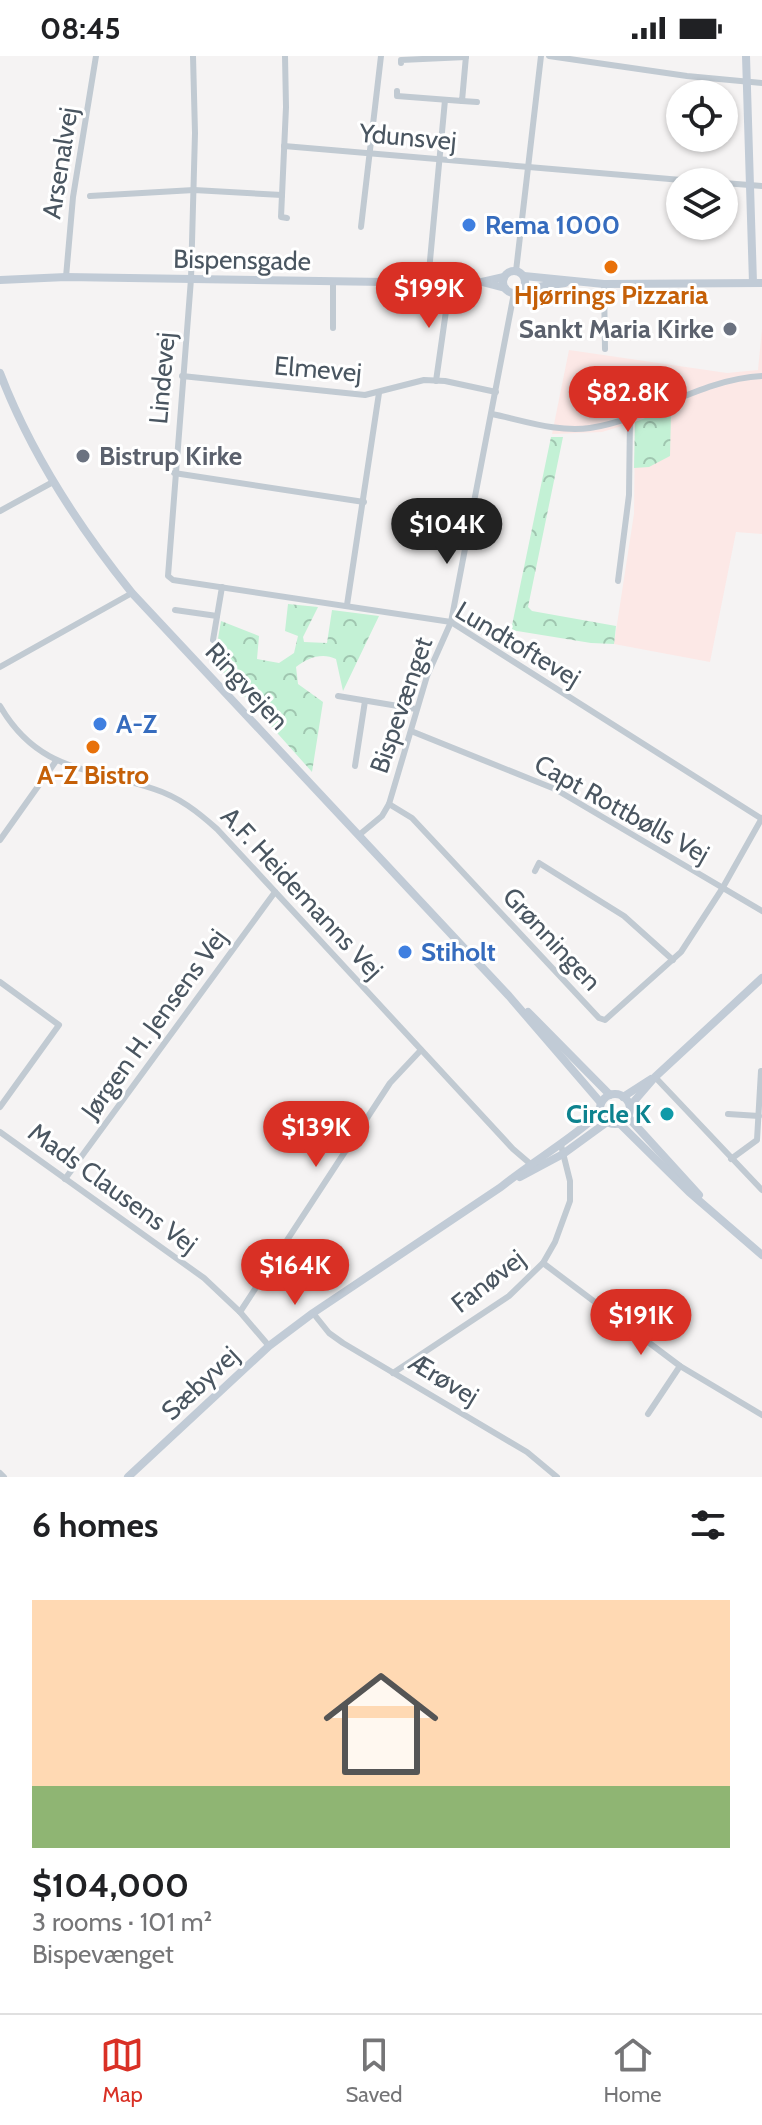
<!DOCTYPE html>
<meta charset="utf-8">
<style>
body{margin:0;font-family:Cabin,sans-serif;background:#f2f2f2;color:#202124;height:100vh;display:flex;flex-direction:column;font-size:30px;white-space:nowrap}
*{box-sizing:border-box;margin:0}
p{font-size:26px;color:#757577}
.icon{flex:none;width:44px;height:44px;fill:none;stroke:currentColor;stroke-width:2;stroke-linecap:round;stroke-linejoin:round}
.map{position:relative;height:1421px;overflow:hidden}
.sheet{display:flex;flex-direction:column;background:#fff;flex:1}
.sheet>*{flex:none}
.buttons{position:absolute;left:666px;top:24px;display:grid;gap:16px}
.buttons a{display:grid;place-items:center;width:72px;height:72px;border-radius:50%;background:#fff;box-shadow:0 2px 6px #0004;font-size:40px}
.price{position:absolute;translate:-50% -68px;padding:0 18px;border-radius:28px;background:#d93025;color:#fff;font-size:26px;line-height:52px;filter:drop-shadow(0 2px 4px #0008)}
.price::after{content:'';position:absolute;left:50%;top:48px;width:24px;height:18px;margin-left:-12px;background:inherit;clip-path:polygon(0 0,100% 0,50% 100%)}
.price.selected{background:#222;color:#fff}
ul{padding:0;list-style:none}
li{display:grid;align-content:center;gap:16px;height:424px;padding:0 32px}
li+li{border-top:2px solid #e0e0e0}
li span{display:grid;place-items:center;height:248px;border-radius:0px;color:#555}
li>.icon{margin-inline-start:auto}
span .icon{width:144px;height:144px;fill:#fffc;stroke-width:1}
li b{font-size:34px}
h2{display:flex;justify-content:space-between;align-items:center;height:96px;padding:0 32px;font-size:34px}
.status{display:flex;justify-content:space-between;align-items:center;height:56px;padding:0 40px;background:#fff;direction:ltr}
.status svg{height:22px;fill:currentColor}
.menu{display:flex;justify-content:space-around;align-items:center;height:112px;border-top:2px solid #e0e0e0;background:#fff;font-size:22px;color:#757577}
.menu a{display:grid;justify-items:center;gap:4px}
.menu .selected{color:#d93025}
.map>svg:first-child{display:block}
</style>
<div class="status"><b>08:45</b><svg viewBox="0 0 49 12"><path d="M0 12V9h3v3zM5 12V6h3v6zM10 12V3h3v9zM15 12V0h3v12zM26 1h20v11H26zM47 4h2v5h-2z"/></svg></div>
<div class="map">
<svg width="762" height="1421" viewBox="0 0 762 1421">
<defs>
<pattern id="forest-crowns" width="20" height="18" patternUnits="userSpaceOnUse" patternTransform="scale(2)"><rect width="20" height="18" fill="#c3f1d5"/><path d="M2 6a3 3 0 1 1 6 0M12 15a3 3 0 1 1 6 0" fill="none" stroke="#a0c6b0"/></pattern>
</defs>
<rect width="100%" height="100%" fill="#f5f3f3"/>
<polygon fill="#fce8e6" points="762,273 762,478 736,476 710,606 614,588 634,458 635,366 602,376 552,378 569,294 727,317 758,314"/>
<g fill="url(#forest-crowns)">
<polygon points="666,354 671,357 670,400 649,411 634,412 635,366"/>
<polygon points="551,381 563,381 528,551 532,555 616,570 614,588 591,587 511,574"/>
<path d="M 288,548 L 318,551 L 303,581 L 304,586 L 327,587 L 332,554 L 379,560 L 343,635 L 336,603 C 322,596 307,602 296,611 L 298,628 L 323,646 L 312,716 L 214,606 L 221,565 L 259,580 L 257,603 L 279,607 L 294,597 L 298,580 L 285,575 Z"/>
</g>
<g fill="none" stroke-linecap="round" stroke-linejoin="round">
<g stroke="#c1cad2" stroke-width="6">
<polyline points="193,0 195,77 191,223 168,520 173,524 451,566 762,763"/>
<polyline points="285,0 286,51 281,161 287,162"/>
<polyline points="549,0 687,20 762,27"/>
<polyline points="401,7 401,4 466,1"/>
<polyline points="397,35 397,40 462,45 466,0"/>
<polyline points="462,45 477,46"/>
<polyline points="284,90 705,126"/>
<polyline points="724,127 762,130"/>
<polyline points="90,140 194,134 282,139"/>
<polyline points="361,171 381,0"/>
<polyline points="516,215 541,0"/>
<polyline points="66,221 73,141 96,0"/>
<polyline points="428,226 445,44"/>
<polyline points="604,228 605,293"/>
<polyline points="333,272 333,226"/>
<polyline points="182,320 365,339 424,324 445,325 496,336"/>
<polyline points="436,325 450,227"/>
<path d="M 492,358 C 522,364 558,377 590,372 C 649,363 701,323 762,320"/>
<polyline points="174,417 364,446"/>
<polyline points="0,455 53,426"/>
<polyline points="618,525 629,439 630,362"/>
<polyline points="347,549 379,337"/>
<polyline points="175,554 217,560"/>
<polyline points="213,584 222,531"/>
<polyline points="0,611 132,537"/>
<polyline points="338,640 416,653"/>
<path d="M 0,650 C 39,717 90,711 154,733 C 179,741 198,756 217,773 L 513,1093 L 534,1111"/>
<polyline points="411,675 555,733 762,855"/>
<polyline points="355,710 365,645"/>
<polyline points="389,748 412,762 599,962 605,964 681,896 722,833 762,762"/>
<polyline points="359,779 382,760 389,748 427,620 451,566 514,237"/>
<polyline points="0,784 56,705"/>
<polyline points="535,815 539,807 624,860 673,904"/>
<polyline points="0,926 59,969 0,1051"/>
<polyline points="655,1021 762,1134"/>
<polyline points="728,1058 759,1060"/>
<polyline points="0,1076 204,1222 240,1256 269,1290"/>
<polyline points="731,1103 757,1084 761,1015"/>
<polyline points="65,1123 275,836"/>
<polyline points="543,1207 680,1310 762,1359"/>
<polyline points="240,1256 390,1027 421,994"/>
<polyline points="313,1257 329,1277 343,1287 527,1396 557,1421"/>
<polyline points="393,1317 509,1240 543,1207 555,1186 570,1145 570,1125 561,1089"/>
<polyline points="648,1358 680,1310"/>
<polyline points="0,1417 4,1421"/>
</g>
<g stroke="#c1cbd6" stroke-width="8">
<polyline points="746,0 753,227"/>
<circle cx="514" cy="226" r="11"/>
<polyline points="524,220 604,228 762,227"/>
<polyline points="0,224 66,221 450,227 482,226 504,221"/>
<polyline points="482,226 505,232"/>
<polyline points="523,233 565,227"/>
<path d="M 0,317 C 31,398 78,470 132,537 L 509,940 L 601,1047"/>
<polyline points="528,956 610,1039"/>
<circle cx="615" cy="1053" r="15"/>
<polyline points="623,1041 651,1023"/>
<polyline points="630,1050 655,1021 762,922"/>
<polyline points="628,1061 699,1139"/>
<polyline points="620,1068 689,1136 762,1199"/>
<polyline points="520,1121 563,1098 607,1066"/>
<path d="M 128,1421 L 269,1290 L 313,1257 L 501,1131 C 533,1105 569,1085 600,1057"/>
</g>
</g>
<g fill="#3f7fe0" stroke="#fff" stroke-width="3">
<circle cx="469" cy="169" r="8"/>
<circle cx="100" cy="668" r="8"/>
<circle cx="405" cy="896" r="8"/>
</g>
<g fill="#e8710a" stroke="#fff" stroke-width="3">
<circle cx="611" cy="211" r="8"/>
<circle cx="93" cy="691" r="8"/>
</g>
<g fill="#6b7280" stroke="#fff" stroke-width="3">
<circle cx="730" cy="273" r="8"/>
<circle cx="83" cy="400" r="8"/>
</g>
<circle fill="#0f9aa8" stroke="#fff" stroke-width="3" cx="667" cy="1058" r="8"/>
<g text-anchor="middle" stroke-width="6" stroke-linejoin="round" paint-order="stroke">
<g font-size="26" fill="#4a5661" stroke="#fff">
<text transform="translate(408 81) rotate(5)" y="9">Ydunsvej</text>
<text transform="translate(60 107) rotate(-81)" y="9">Arsenalvej</text>
<text transform="translate(242 204) rotate(1)" y="9">Bispensgade</text>
<text transform="translate(318 313) rotate(5)" y="9">Elmevej</text>
<text transform="translate(162 322) rotate(-85)" y="9">Lindevej</text>
<text transform="translate(518 588) rotate(31)" y="9">Lundtoftevej</text>
<text transform="translate(247 630) rotate(47)" y="9">Ringvejen</text>
<text transform="translate(401 649) rotate(-71)" y="9">Bispevænget</text>
<text transform="translate(622 753) rotate(29)" y="9">Capt Rottbølls Vej</text>
<text transform="translate(302 837) rotate(47)" y="9">A.F. Heidemanns Vej</text>
<text transform="translate(552 883) rotate(47)" y="9">Grønningen</text>
<text transform="translate(154 968) rotate(-54)" y="9">Jørgen H. Jensens Vej</text>
<text transform="translate(113 1132) rotate(36)" y="9">Mads Clausens Vej</text>
<text transform="translate(488 1225) rotate(-38)" y="9">Fanøvej</text>
<text transform="translate(444 1323) rotate(31)" y="9">Ærøvej</text>
<text transform="translate(200 1327) rotate(-43)" y="9">Sæbyvej</text>
</g>
<g font-size="26" font-weight="bold" fill="#366cbe" stroke="#fff" text-anchor="start">
<text x="485" y="178">Rema 1000</text>
<text x="116" y="677">A-Z</text>
<text x="421" y="905">Stiholt</text>
</g>
<g font-size="26" font-weight="bold" fill="#c56008" stroke="#fff">
<text x="611" y="248">Hjørrings Pizzaria</text>
<text x="93" y="728">A-Z Bistro</text>
</g>
<g font-size="26" font-weight="bold" fill="#5b616d" stroke="#fff" text-anchor="end">
<text x="714" y="282">Sankt Maria Kirke</text>
<text x="99" y="409" text-anchor="start">Bistrup Kirke</text>
</g>
<g font-size="26" font-weight="bold" fill="#0d838f" stroke="#fff" text-anchor="end">
<text x="651" y="1067">Circle K</text>
</g>
</g>
</svg>
<div class="buttons">
<a><svg class="icon" aria-label="locate" viewBox="0 0 24 24"><circle cx="12" cy="12" r="6"/><path d="M12 2v4M12 18v4M2 12h4M18 12h4"/></svg></a>
<a><svg class="icon" aria-label="layers" viewBox="0 0 24 24"><path d="M12 4l9 5-9 5-9-5zM3 14l9 5 9-5"/></svg></a>
</div>
<b class="price" style="left:429px;top:274px">$199K</b>
<b class="price" style="left:628px;top:378px">$82.8K</b>
<b class="price selected" style="left:447px;top:510px">$104K</b>
<b class="price" style="left:316px;top:1113px">$139K</b>
<b class="price" style="left:295px;top:1251px">$164K</b>
<b class="price" style="left:641px;top:1301px">$191K</b>
</div>
<section class="sheet">
<h2>6 homes<svg class="icon" aria-label="filters" viewBox="0 0 24 24"><path d="M4 7h16M4 17h16"/><circle cx="9" cy="7" r="2"/><circle cx="15" cy="17" r="2"/></svg></h2>
<ul>
<li><span style="background:linear-gradient(#ffd9b3 75%,#8fb573 0)"><svg class="icon" aria-label="home" viewBox="0 0 24 24"><path d="M3 11l9-7 9 7M6 9v11h12V9"/></svg></span><div><b>$104,000</b><p>3 rooms · 101 m²</p><p>Bispevænget</p></div></li>
</ul>
</section>
<nav class="menu">
<a class="selected"><svg class="icon" aria-label="map" viewBox="0 0 24 24"><path d="M3 6l6-2 6 2 6-2v14l-6 2-6-2-6 2zM9 4v14M15 6v14"/></svg>Map</a>
<a><svg class="icon" aria-label="saved" viewBox="0 0 24 24"><path d="M7 4h10v16l-5-4-5 4z"/></svg>Saved</a>
<a><svg class="icon" aria-label="home" viewBox="0 0 24 24"><path d="M3 11l9-7 9 7M6 9v11h12V9"/></svg>Home</a>
</nav>
